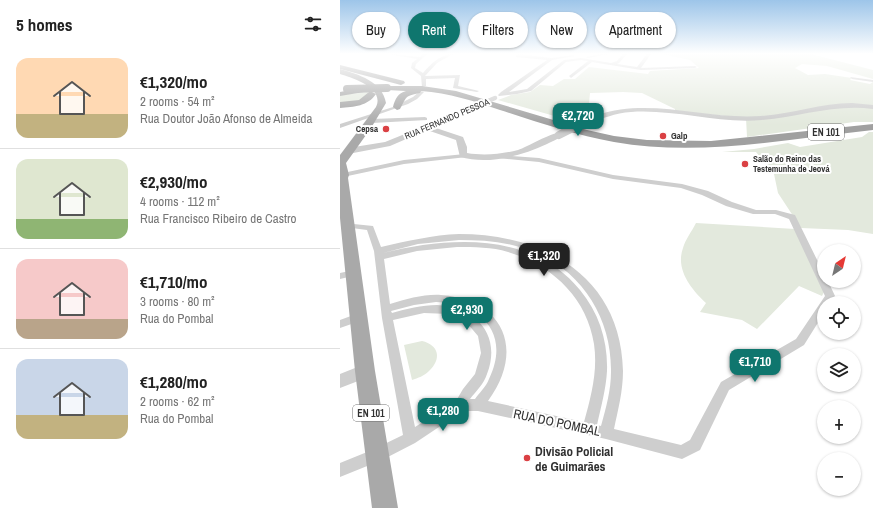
<!DOCTYPE html>
<meta charset="utf-8">
<style>
body{margin:0;font-family:"Archivo Narrow",sans-serif;background:#f6f6f6;color:#222;height:100vh;display:flex;flex-direction:column;font-size:15px;white-space:nowrap}
*{box-sizing:border-box;margin:0}
p{font-size:13px;color:#767676}
.icon{flex:none;width:22px;height:22px;fill:none;stroke:currentColor;stroke-width:2;stroke-linecap:round;stroke-linejoin:round}
.map{position:relative;flex:1;overflow:hidden}
.sheet{display:flex;flex-direction:column;background:#fff;width:340px}
.sheet>*{flex:none}
.top-card{position:absolute;left:12px;top:12px;width:380px;height:36px;display:flex;gap:8px}
.needle{width:26px;rotate:35deg}
.tools{position:absolute;left:477px;top:244px;display:grid;gap:8px}
.tools a{display:grid;place-items:center;width:44px;height:44px;border-radius:50%;background:#fff;box-shadow:0 1px 3px #0004;font-size:20px}
.price{position:absolute;translate:-50% -34px;padding:0 9px;border-radius:8px;background:#0f766e;color:#fff;font-size:13px;line-height:26px;filter:drop-shadow(0 1px 2px #0008)}
.price::after{content:'';position:absolute;left:50%;top:24px;width:12px;height:9px;margin-left:-6px;background:inherit;clip-path:polygon(0 0,100% 0,50% 100%)}
.price.current{background:#222;color:#fff}
ul{padding:0;list-style:none}
li{display:flex;align-items:center;gap:12px;height:100px;padding:0 16px}
li+li{border-top:1px solid #e0e0e0}
li span{display:grid;place-items:center;flex:none;width:112px;height:80px;border-radius:12px;color:#555}
li>.icon{margin-inline-start:auto}
span .icon{width:48px;height:48px;fill:#fffc;stroke-width:1}
li b{font-size:17px}
h2{display:flex;justify-content:space-between;align-items:center;height:48px;padding:0 16px;font-size:17px}
.chip{padding:0 14px;border-radius:18px;background:#fff;box-shadow:0 1px 3px #0004;font-size:14px;line-height:36px}
.chip.current{background:#0f766e;color:#fff}
main{display:flex;flex:1;min-height:0}
.map>svg:first-child{display:block}
</style>
<main>
<section class="sheet">
<h2>5 homes<svg class="icon" aria-label="filters" viewBox="0 0 24 24"><path d="M4 7h16M4 17h16"/><circle cx="9" cy="7" r="2"/><circle cx="15" cy="17" r="2"/></svg></h2>
<ul>
<li><span style="background:linear-gradient(#ffd9b3 70%,#c2b280 0)"><svg class="icon" aria-label="home" viewBox="0 0 24 24"><path d="M3 11l9-7 9 7M6 9v11h12V9"/></svg></span><div><b>€1,320/mo</b><p>2 rooms · 54 m²</p><p>Rua Doutor João Afonso de Almeida</p></div></li>
<li><span style="background:linear-gradient(#dfe7d0 75%,#8fb573 0)"><svg class="icon" aria-label="home" viewBox="0 0 24 24"><path d="M3 11l9-7 9 7M6 9v11h12V9"/></svg></span><div><b>€2,930/mo</b><p>4 rooms · 112 m²</p><p>Rua Francisco Ribeiro de Castro</p></div></li>
<li><span style="background:linear-gradient(#f6c9c9 75%,#b9a48a 0)"><svg class="icon" aria-label="home" viewBox="0 0 24 24"><path d="M3 11l9-7 9 7M6 9v11h12V9"/></svg></span><div><b>€1,710/mo</b><p>3 rooms · 80 m²</p><p>Rua do Pombal</p></div></li>
<li><span style="background:linear-gradient(#c9d6e8 70%,#c2b280 0)"><svg class="icon" aria-label="home" viewBox="0 0 24 24"><path d="M3 11l9-7 9 7M6 9v11h12V9"/></svg></span><div><b>€1,280/mo</b><p>2 rooms · 62 m²</p><p>Rua do Pombal</p></div></li>
</ul>
</section>
<div class="map">
<svg width="533" height="508" viewBox="0 0 533 508">
<rect width="100%" height="100%" fill="#fff"/>
<g fill="#e3e9dd">
<polygon points="322,54 471,54 533,70 533,79 487,66 462,64 455,68 468,75 485,74 512,78 510,80 530,84 533,82 533,122 514,122 407,137 406,118 335,111 335,109 302,93 283,92 250,93 249,103 258,112 239,123 158,100 171,95 190,92 200,85 213,86 224,79 235,79 249,67 308,74 310,71 359,68 350,60"/>
<polygon points="28,92 29,94 24,100 0,104 0,95"/>
<polygon points="529,132 533,132 533,234 508,230 461,228 438,193 434,174 416,152 382,152 414,149 448,143 460,147 522,137"/>
<path d="M 356,223 L 455,229 L 484,292 L 482,296 L 459,286 L 417,329 L 402,320 L 360,312 L 366,303 C 352,290 335,270 343,248 C 345,240 352,231 356,223 Z"/>
<path d="M 82,341 C 99,345 102,359 89,371 C 84,376 78,378 72,380 L 64,345 Z"/>
</g>
<g fill="none" stroke-linecap="round" stroke-linejoin="round">
<g fill="#cecece" fill-rule="evenodd">
<path d="M 48,54 L 80,57 L 83,54 L 87,54 L 76,64 L 75,68 L 83,73 C 91,64 100,54 113,54 L 97,63 L 85,76 L 120,75 L 118,86 L 139,91 L 137,92 L 113,88 L 115,78 L 86,79 L 86,86 L 82,87 L 81,76 L 71,68 L 72,63 L 77,59 Z"/>
<polygon points="178,54 212,58 233,55 235,56 212,60 169,92 187,89 224,60 241,58 271,63 277,61 283,54 287,54 279,63 277,64 297,67 307,54 311,54 301,68 355,66 357,67 355,68 301,70 252,62 231,78 229,76 248,61 241,60 226,62 191,91 177,94 159,96 158,95 161,92 207,60 176,57 176,55"/>
<polygon points="260,54 268,54 248,58 246,57"/>
<polygon points="510,77 533,80 533,82 512,79"/>
<polygon points="80,91 84,92 77,99 68,104 0,128 0,124 53,107 73,97"/>
<polygon points="131,106 136,107 89,128 84,127"/>
<polygon points="85,117 87,118 87,120 32,123 29,121 32,119"/>
<polygon points="125,154 128,156 127,157 64,164 3,177 0,176 1,174 3,173 64,160"/>
<path d="M 159,155 L 199,158 L 273,175 L 342,184 L 368,191 L 392,202 L 416,210 L 436,210 L 455,215 L 484,274 L 484,281 L 488,281 L 495,296 L 491,303 L 484,303 L 484,313 L 464,345 L 389,390 L 360,450 L 342,459 L 266,439 L 138,411 L 123,411 L 75,443 L 42,460 L 0,477 L 0,463 L 32,450 L 63,435 L 42,318 L 34,251 L 27,230 L 4,227 L 3,225 L 4,223 L 33,226 L 41,247 C 67,241 93,235 119,234 C 205,234 281,277 283,371 C 283,391 278,410 274,429 L 341,445 L 350,440 L 381,382 L 456,339 L 485,296 L 449,219 L 435,214 L 413,214 L 386,206 L 362,195 L 341,188 L 273,179 L 199,162 L 157,158 L 156,157 ZM 119,240 C 138,240 157,241 176,246 C 235,261 272,312 271,372 C 271,390 266,408 261,426 L 257,425 C 261,407 266,389 267,371 C 268,341 259,313 240,290 C 192,231 109,237 43,253 L 78,244 ZM 117,247 C 134,247 152,247 168,252 C 212,265 247,298 254,344 C 258,371 251,397 244,422 L 148,401 C 185,351 165,300 101,295 C 84,294 67,299 50,304 L 44,259 L 77,251 ZM 96,302 C 141,304 171,333 149,379 C 146,387 139,393 135,399 L 130,399 C 136,391 144,384 147,374 C 162,335 136,307 97,305 C 82,305 66,309 52,313 L 51,311 L 74,305 ZM 84,313 L 109,314 L 117,317 L 127,323 L 138,336 L 141,353 L 135,374 L 123,389 L 116,401 L 75,427 L 53,320 Z"/>
<polygon points="14,270 19,273 17,275 0,279 0,273"/>
<polygon points="19,313 23,314 24,317 23,320 0,328 0,320"/>
</g>
<g fill="#cecece" fill-rule="evenodd">
<path d="M 512,103 L 533,105 L 533,109 C 494,104 460,117 422,120 C 378,124 335,109 291,112 C 275,113 262,119 247,123 L 243,121 C 247,118 252,117 257,115 C 311,97 366,120 421,116 C 452,114 481,103 512,103 Z"/>
<path d="M 87,125 L 123,137 L 127,147 L 127,153 C 144,156 162,154 178,150 C 188,147 213,131 222,133 L 223,135 C 219,139 212,141 207,144 C 181,156 149,165 120,157 L 116,140 L 87,130 L 50,146 L 8,154 L 4,151 L 8,148 L 45,142 Z"/>
<polygon points="25,364 31,366 33,371 31,376 0,388 0,374"/>
</g>
<path fill="#a9a9a9" fill-rule="evenodd" d="M 0,69 C 18,74 43,82 46,103 L 31,128 L 6,163 L 9,175 L 8,178 L 35,371 L 58,508 L 32,508 L 15,371 L 0,218 L 0,155 L 36,107 C 45,88 13,78 0,74 Z"/>
<g fill="#a0a0a0" fill-rule="evenodd">
<polygon points="0,65 64,81 65,83 61,85 0,69"/>
<path d="M 44,86 L 82,86 L 116,91 L 247,130 L 274,136 L 307,140 L 371,141 L 533,124 L 533,130 C 447,139 360,157 274,142 C 235,135 197,122 160,110 C 134,101 109,93 81,91 L 80,93 C 65,96 67,96 60,109 L 57,110 L 53,107 C 55,99 58,93 66,91 L 47,90 L 44,90 Z"/>
<polygon points="21,88 24,88 24,92 0,96 0,92"/>
<path d="M 29,92 L 32,92 L 36,94 C 28,106 14,107 0,108 L 0,102 L 19,100 Z"/>
</g>
<polyline stroke="#cecece" stroke-width="4.5" points="141,104 155,98"/>
<polyline stroke="#cecece" stroke-width="6" points="133,107 144,103"/>
<polyline stroke="#cecece" stroke-width="8" points="219,135 247,121"/>
<polyline stroke="#a0a0a0" stroke-width="8" points="7,89 47,88"/>
</g>
<linearGradient id="sky" x2="0" y2="1"><stop stop-color="#9dc5e9"/><stop offset="0.43" stop-color="#fff"/><stop offset="1" stop-color="#fff" stop-opacity="0"/></linearGradient>
<rect width="533" height="125" fill="url(#sky)"/>
<g fill="#da4043" stroke="#fff" stroke-width="1.5">
<circle cx="46" cy="129" r="4"/>
<circle cx="323" cy="136" r="4"/>
<circle cx="405" cy="164" r="4"/>
<circle cx="187" cy="458" r="4"/>
</g>
<g text-anchor="middle" stroke-width="4" stroke-linejoin="round" paint-order="stroke">
<g font-size="9" fill="#313131" stroke="#fff">
<text transform="translate(107 119) rotate(-23)" y="3">RUA FERNANDO PESSOA</text>
</g>
<g font-size="9" font-weight="bold" fill="#313131" stroke="#fff" text-anchor="start">
<text x="38" y="132" text-anchor="end">Cepsa</text>
<text x="331" y="139">Galp</text>
<text x="413" y="162">Salão do Reino das<tspan x="413" dy="10">Testemunha de Jeová</tspan></text>
</g>
<g fill="#fff" stroke="#6f6f6f" stroke-width="1">
<rect x="468" y="124" width="36" height="16" rx="3"/>
<rect x="13" y="405" width="36" height="16" rx="3"/>
</g>
<g font-size="10" font-weight="bold" fill="#313131">
<text x="486" y="136">EN 101</text>
<text x="31" y="417">EN 101</text>
</g>
<g font-size="13" fill="#313131" stroke="#fff">
<text transform="translate(217 422) rotate(12)" y="5">RUA DO POMBAL</text>
</g>
<g font-size="13" font-weight="bold" fill="#313131" stroke="#fff" text-anchor="start">
<text x="195" y="456">Divisão Policial<tspan x="195" dy="15">de Guimarães</tspan></text>
</g>
</g>
</svg>
<div class="tools">
<a><svg class="needle" viewBox="-14 -14 28 28"><path d="M0-13l5 13h-10z" fill="#e53935"/><path d="M0 13l5-13h-10z" fill="#767676"/></svg></a>
<a><svg class="icon" aria-label="locate" viewBox="0 0 24 24"><circle cx="12" cy="12" r="6"/><path d="M12 2v4M12 18v4M2 12h4M18 12h4"/></svg></a>
<a><svg class="icon" aria-label="layers" viewBox="0 0 24 24"><path d="M12 4l9 5-9 5-9-5zM3 14l9 5 9-5"/></svg></a>
<a>+</a>
<a>−</a>
</div>
<b class="price" style="left:238px;top:137px">€2,720</b>
<b class="price current" style="left:204px;top:277px">€1,320</b>
<b class="price" style="left:127px;top:331px">€2,930</b>
<b class="price" style="left:415px;top:383px">€1,710</b>
<b class="price" style="left:103px;top:432px">€1,280</b>
<div class="top-card">
<a class="chip">Buy</a>
<a class="chip current">Rent</a>
<a class="chip">Filters</a>
<a class="chip">New</a>
<a class="chip">Apartment</a>
</div>
</div>
</main>
